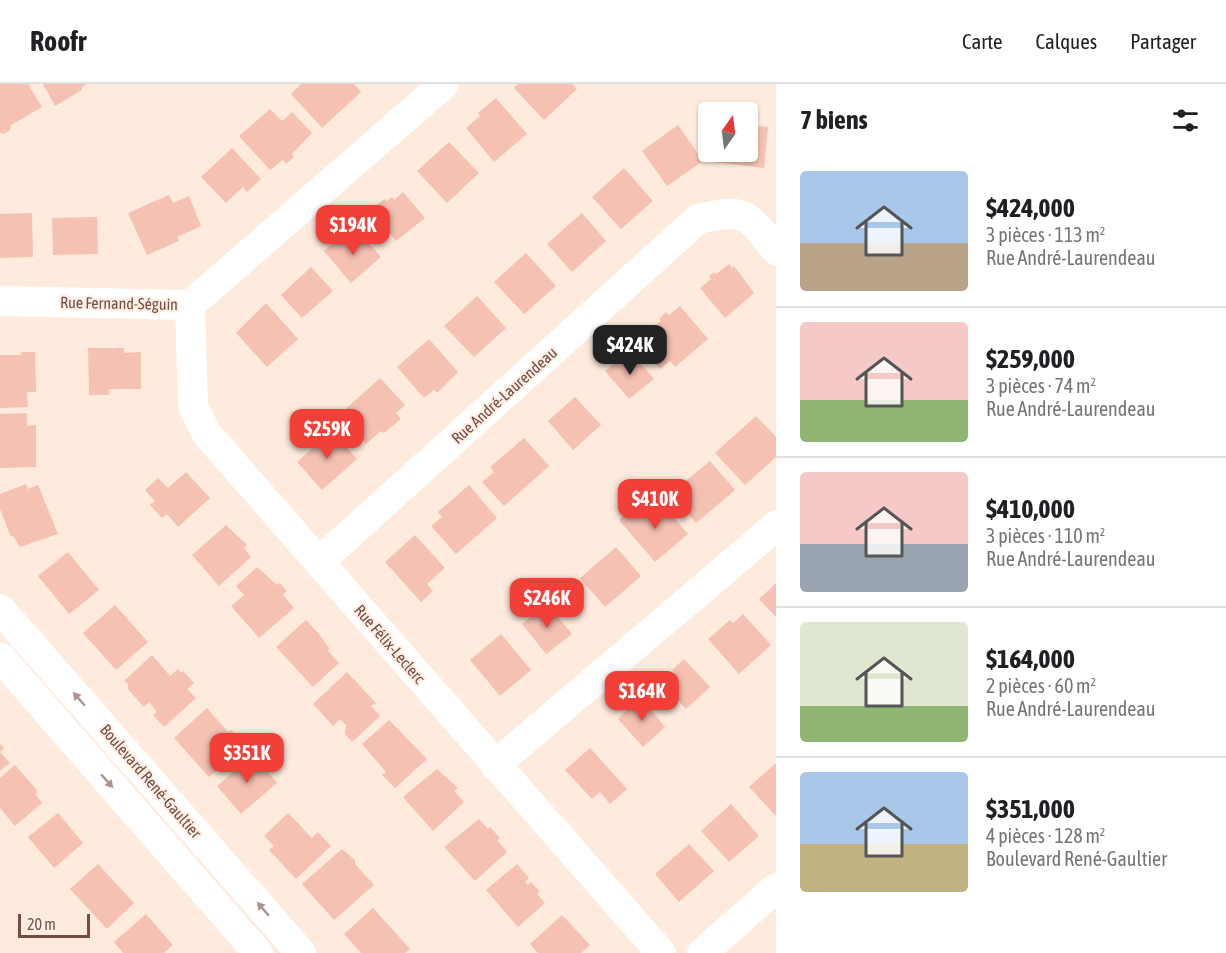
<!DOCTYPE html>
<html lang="fr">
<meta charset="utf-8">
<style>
body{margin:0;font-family:"Asap Condensed",sans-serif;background:#f6f6f6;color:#202124;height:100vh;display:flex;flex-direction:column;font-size:22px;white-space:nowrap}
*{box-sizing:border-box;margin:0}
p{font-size:20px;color:#757577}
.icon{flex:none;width:33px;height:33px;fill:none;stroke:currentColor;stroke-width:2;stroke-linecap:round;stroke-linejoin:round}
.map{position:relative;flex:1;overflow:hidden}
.details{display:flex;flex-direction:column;background:#fff;width:450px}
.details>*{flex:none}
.needle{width:39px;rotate:14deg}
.controls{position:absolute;left:698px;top:18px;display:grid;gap:12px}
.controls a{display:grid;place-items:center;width:60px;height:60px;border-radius:6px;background:#fff;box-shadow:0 2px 4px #0004;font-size:30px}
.scale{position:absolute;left:18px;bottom:15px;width:72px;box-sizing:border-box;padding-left:6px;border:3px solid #754d44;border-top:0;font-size:16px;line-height:21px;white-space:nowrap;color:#754d44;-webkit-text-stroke:4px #fff0e5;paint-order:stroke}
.price{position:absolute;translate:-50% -51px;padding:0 14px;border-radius:12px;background:#f23f38;color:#fff;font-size:20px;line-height:39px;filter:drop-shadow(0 2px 3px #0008)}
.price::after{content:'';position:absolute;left:50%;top:36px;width:18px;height:14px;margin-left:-9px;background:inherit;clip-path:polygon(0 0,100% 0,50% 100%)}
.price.current{background:#222;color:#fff}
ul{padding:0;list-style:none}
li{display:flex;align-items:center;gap:18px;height:150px;padding:0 24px}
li+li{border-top:2px solid #e0e0e0}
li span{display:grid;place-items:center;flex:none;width:168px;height:120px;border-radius:6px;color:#555}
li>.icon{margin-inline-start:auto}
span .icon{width:72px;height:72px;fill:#fffc;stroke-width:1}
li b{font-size:26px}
h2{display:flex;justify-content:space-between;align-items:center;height:72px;padding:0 24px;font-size:26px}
header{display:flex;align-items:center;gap:36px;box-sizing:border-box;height:84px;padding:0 30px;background:#fff;border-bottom:2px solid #e0e0e0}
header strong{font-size:28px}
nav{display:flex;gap:33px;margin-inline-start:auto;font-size:21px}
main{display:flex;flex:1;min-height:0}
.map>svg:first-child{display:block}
</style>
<header>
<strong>Roofr</strong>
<nav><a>Carte</a><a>Calques</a><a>Partager</a></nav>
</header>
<main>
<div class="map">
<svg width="776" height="869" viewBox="0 0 776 869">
<rect width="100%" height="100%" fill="#feebdd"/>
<g fill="#f5c1b3">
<polygon points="0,0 28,0 42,23 11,41 10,46 4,50 0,49"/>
<polygon points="43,0 87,0 82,3 82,6 55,22"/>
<polygon points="301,0 354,0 361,8 322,44 291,10"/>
<polygon points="518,0 572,0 577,5 544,36 514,4"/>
<polygon points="496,14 527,50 494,78 466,44 480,32 478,29"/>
<polygon points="270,25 282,37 292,28 312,49 292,70 294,73 286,80 283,76 270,86 239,52"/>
<polygon points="678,41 703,77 667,102 642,67"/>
<polygon points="747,41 768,43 764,84 713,78 714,68 747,68"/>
<polygon points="449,58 479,89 447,119 417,87"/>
<polygon points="232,64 261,95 247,108 243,103 226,119 201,93"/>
<polygon points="624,84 653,117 621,145 592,113"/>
<polygon points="403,108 425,134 396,157 371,126 384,115 387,117 392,113 394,116"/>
<polygon points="169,111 173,119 189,112 201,142 177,153 179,157 147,171 128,129"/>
<polygon points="32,129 33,173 0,174 0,130"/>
<polygon points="582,129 606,157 572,188 547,160"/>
<polygon points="97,133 98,170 53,171 52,134"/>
<polygon points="357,146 381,173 351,199 324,167 338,155 340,157 345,152 347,155"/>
<polygon points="526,169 556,202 524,230 494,198"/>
<polygon points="729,180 732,184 734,182 754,209 725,234 700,204 711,195 709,192 714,188 716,190"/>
<polygon points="311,183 333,207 302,234 281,211"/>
<polygon points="477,212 506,244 474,273 444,242"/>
<polygon points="266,219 298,255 267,283 236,249"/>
<polygon points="680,222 708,255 675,283 670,277 660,285 636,258 661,237 659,235 666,228 669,231"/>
<polygon points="429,255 458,288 437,309 434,306 424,314 397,283"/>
<polygon points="88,264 124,264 124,269 141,268 141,305 109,305 109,311 89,311"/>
<polygon points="21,268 35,268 36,308 27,308 28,323 0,324 0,271 21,271"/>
<polygon points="632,269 654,295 629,315 605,287 616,278 620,279"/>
<polygon points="380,294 405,321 396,329 401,335 384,349 381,347 366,360 340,330"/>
<polygon points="575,313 601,341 573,366 548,337"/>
<polygon points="27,329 27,342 36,341 36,383 0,384 0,330"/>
<polygon points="756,332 776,353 776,373 745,401 715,369"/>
<polygon points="332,347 357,375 322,406 297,378"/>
<polygon points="524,354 549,382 504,422 482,398 494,388 490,383"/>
<polygon points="710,377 735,406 696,439 671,409"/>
<polygon points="186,388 210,414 178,443 167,430 162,434 150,421 155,417 145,406 158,394 168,404"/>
<polygon points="26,400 28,405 38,401 58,450 20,463 14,453 10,451 0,425 0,410"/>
<polygon points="469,401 497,434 456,470 431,442 442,433 438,428"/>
<polygon points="660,417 688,450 655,478 619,436 632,424 640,434"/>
<polygon points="226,441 247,461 244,464 251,473 219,502 192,471"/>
<polygon points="415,451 445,484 427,500 433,507 421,518 385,478"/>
<polygon points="616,463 641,492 605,523 580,494"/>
<polygon points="68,468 99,506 69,530 38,492"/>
<polygon points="257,483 277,501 280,499 287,507 283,511 294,524 259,554 231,522 244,511 236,502"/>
<polygon points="776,499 776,533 759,515"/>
<polygon points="547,520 572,550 546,570 522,540"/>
<polygon points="115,521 148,558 116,586 83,549"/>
<polygon points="743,530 771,561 739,590 708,555 730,536 733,539"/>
<polygon points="306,536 319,550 329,564 328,567 339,579 313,603 276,563"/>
<polygon points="501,550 531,586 500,612 470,576"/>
<polygon points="152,571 170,592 178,585 181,589 183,587 194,599 187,605 196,614 164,643 153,631 157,628 149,618 144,623 128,605 128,600 124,597"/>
<polygon points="684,575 710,603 686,625 663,600 674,589 672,586"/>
<polygon points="347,588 376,619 371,622 380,632 352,658 345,650 346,641 340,635 333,642 313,620"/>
<polygon points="641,613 665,643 643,663 618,635"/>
<polygon points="207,624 228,648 231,646 245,661 209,693 174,654"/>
<polygon points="389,636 427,675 395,704 382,691 386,688 362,660"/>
<polygon points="0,660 4,664 0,668 10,679 0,687"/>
<polygon points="590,664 627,705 610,720 600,708 592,715 565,686"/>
<polygon points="253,671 277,699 241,730 217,702"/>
<polygon points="776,679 776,732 749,703"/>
<polygon points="15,681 37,706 36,711 42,719 15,742 0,724 0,694"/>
<polygon points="437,685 458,704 454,707 464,718 433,747 403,713"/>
<polygon points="731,720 759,752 729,778 701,747"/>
<polygon points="58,729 83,759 54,784 28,753"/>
<polygon points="288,729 312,754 318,748 331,762 296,795 269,766 274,762 264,752"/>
<polygon points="479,735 488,745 490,743 500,754 497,756 507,768 475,797 444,763"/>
<polygon points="689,760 714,787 679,818 655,790"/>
<polygon points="342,765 355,776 355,780 374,801 334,836 302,800"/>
<polygon points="98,780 134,819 107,845 70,805"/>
<polygon points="517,780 529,794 525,798 528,801 531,798 540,808 537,810 545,819 518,843 486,806"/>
<polygon points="373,824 410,865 405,869 361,869 344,850"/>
<polygon points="146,830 173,861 164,869 123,869 114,858"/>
<polygon points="562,831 590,861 581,869 538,869 530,860"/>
</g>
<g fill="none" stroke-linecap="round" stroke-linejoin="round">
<g stroke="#fff" stroke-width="30">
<polyline points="0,217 190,221 444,0"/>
<polyline points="190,221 193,322 206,349 661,869"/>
<path d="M 319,478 L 698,135 C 747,124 746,129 776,166"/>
<polyline points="0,525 301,869"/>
<polyline points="0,573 258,869"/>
<polyline points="495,681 776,442"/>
<polyline points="702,869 776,804"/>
</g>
</g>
<defs><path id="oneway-solid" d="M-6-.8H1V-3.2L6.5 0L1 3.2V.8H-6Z" transform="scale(1.5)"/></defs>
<g fill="#ac948f">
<use href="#oneway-solid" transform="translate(79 615) rotate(-131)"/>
<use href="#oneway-solid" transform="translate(107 697) rotate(49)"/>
<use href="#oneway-solid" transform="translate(263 825) rotate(-131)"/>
</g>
<g text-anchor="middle" stroke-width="4.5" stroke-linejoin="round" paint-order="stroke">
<g font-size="16" fill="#754d44" stroke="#fff0e5">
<text transform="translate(119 219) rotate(1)" y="6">Rue Fernand-Séguin</text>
<text transform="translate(504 311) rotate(-42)" y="6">Rue André-Laurendeau</text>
<text transform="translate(390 560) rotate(49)" y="6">Rue Félix-Leclerc</text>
<text transform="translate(151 697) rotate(49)" y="6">Boulevard René-Gaultier</text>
</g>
</g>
</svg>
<div class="controls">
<a><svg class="needle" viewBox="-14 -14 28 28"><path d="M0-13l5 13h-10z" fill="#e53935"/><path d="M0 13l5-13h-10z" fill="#757577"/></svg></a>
</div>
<div class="scale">20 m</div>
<b class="price" style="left:353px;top:172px">$194K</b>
<b class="price current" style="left:630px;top:292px">$424K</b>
<b class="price" style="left:327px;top:376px">$259K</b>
<b class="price" style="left:655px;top:446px">$410K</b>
<b class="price" style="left:547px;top:545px">$246K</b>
<b class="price" style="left:642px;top:638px">$164K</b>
<b class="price" style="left:247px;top:700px">$351K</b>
</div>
<section class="details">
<h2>7 biens<svg class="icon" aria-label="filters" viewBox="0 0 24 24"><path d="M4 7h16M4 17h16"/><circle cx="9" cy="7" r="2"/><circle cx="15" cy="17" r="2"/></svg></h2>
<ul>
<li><span style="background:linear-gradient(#a9c7e8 60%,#b9a48a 0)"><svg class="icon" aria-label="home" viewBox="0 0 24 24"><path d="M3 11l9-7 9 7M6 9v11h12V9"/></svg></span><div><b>$424,000</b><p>3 pièces · 113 m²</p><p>Rue André-Laurendeau</p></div></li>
<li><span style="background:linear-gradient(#f6c9c9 65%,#8fb573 0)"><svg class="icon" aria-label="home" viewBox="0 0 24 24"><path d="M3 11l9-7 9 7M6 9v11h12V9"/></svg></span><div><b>$259,000</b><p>3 pièces · 74 m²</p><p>Rue André-Laurendeau</p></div></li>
<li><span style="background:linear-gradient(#f6c9c9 60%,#9aa5b1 0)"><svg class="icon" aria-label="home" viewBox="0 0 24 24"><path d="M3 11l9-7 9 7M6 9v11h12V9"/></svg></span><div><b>$410,000</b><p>3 pièces · 110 m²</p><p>Rue André-Laurendeau</p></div></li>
<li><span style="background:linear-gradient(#dfe7d0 70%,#8fb573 0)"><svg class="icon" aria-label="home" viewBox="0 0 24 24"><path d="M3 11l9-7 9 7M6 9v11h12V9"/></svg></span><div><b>$164,000</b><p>2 pièces · 60 m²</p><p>Rue André-Laurendeau</p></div></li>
<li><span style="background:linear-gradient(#a9c7e8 60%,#c2b280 0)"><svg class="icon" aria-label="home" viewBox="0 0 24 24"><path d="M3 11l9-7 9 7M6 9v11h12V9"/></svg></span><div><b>$351,000</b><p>4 pièces · 128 m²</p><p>Boulevard René-Gaultier</p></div></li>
</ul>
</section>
</main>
